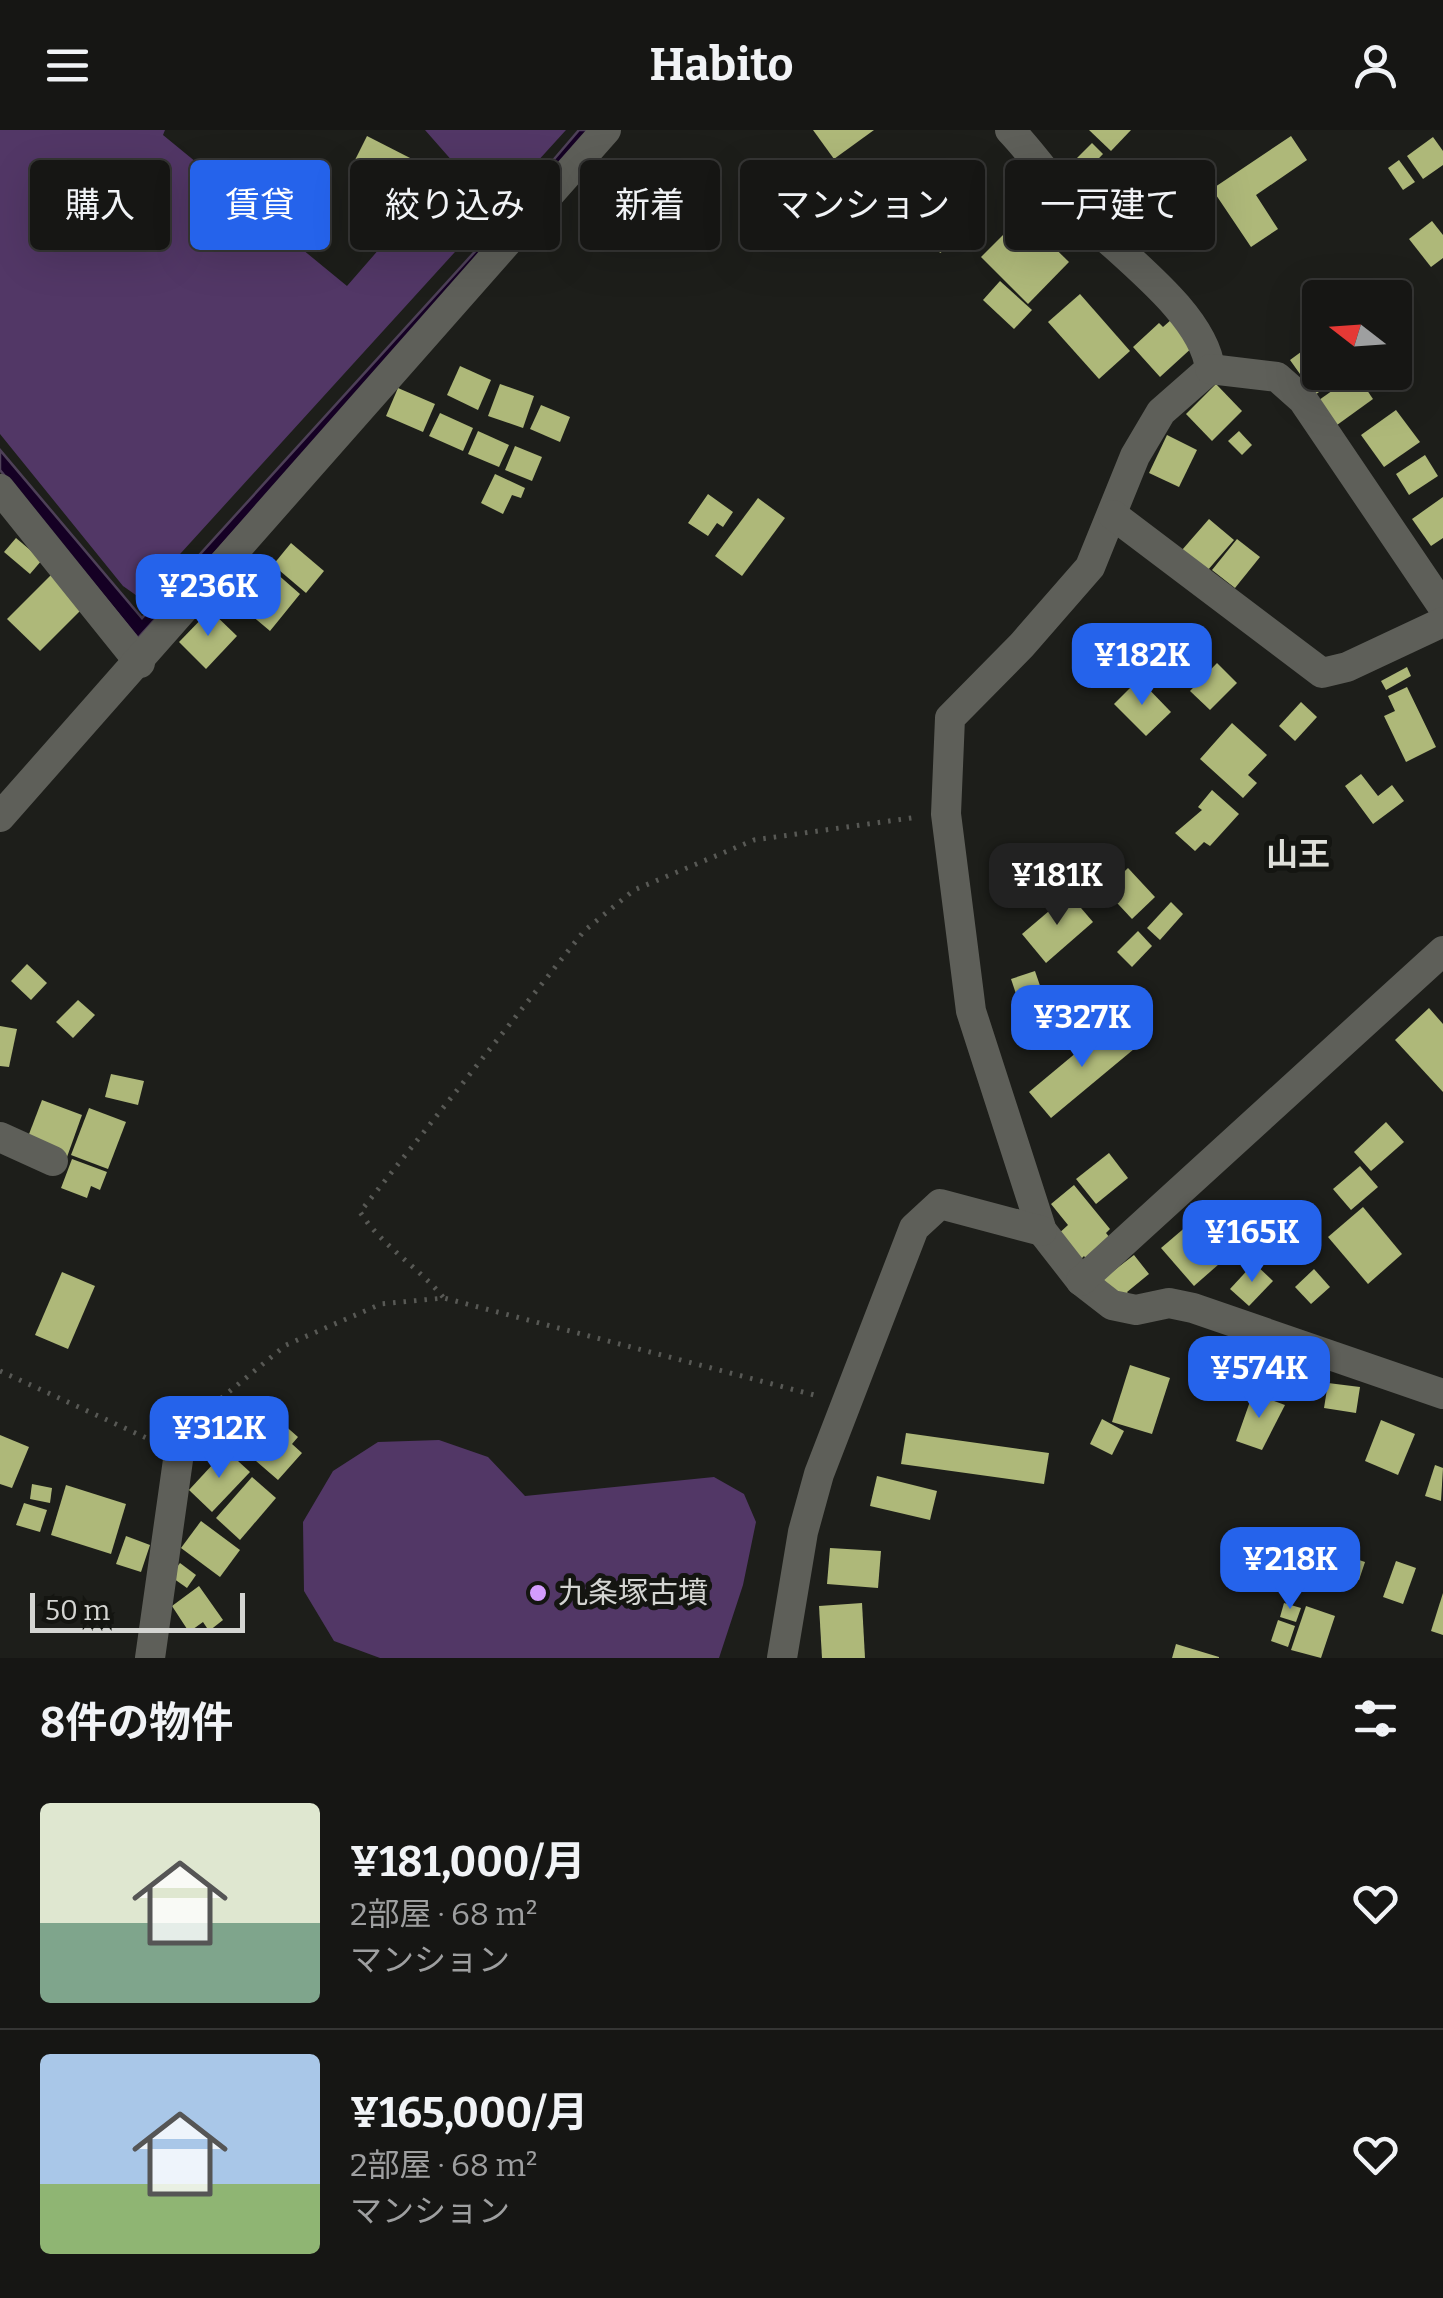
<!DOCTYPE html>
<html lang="ja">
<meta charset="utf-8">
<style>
body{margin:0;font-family:Bitter,"Noto Sans JP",serif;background:#1f1f1d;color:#f1f3f6;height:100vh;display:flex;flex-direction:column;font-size:38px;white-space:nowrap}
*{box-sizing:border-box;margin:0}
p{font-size:32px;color:#9e9fa0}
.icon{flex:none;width:55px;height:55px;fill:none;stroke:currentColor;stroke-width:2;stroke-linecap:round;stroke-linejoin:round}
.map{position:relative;height:1528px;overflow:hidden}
.panel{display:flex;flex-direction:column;background:#161614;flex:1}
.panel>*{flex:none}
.guide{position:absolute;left:30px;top:30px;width:1385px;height:90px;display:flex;gap:20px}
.needle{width:65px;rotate:287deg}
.fabs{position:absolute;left:1302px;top:150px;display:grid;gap:20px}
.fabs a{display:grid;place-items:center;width:110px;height:110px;border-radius:10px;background:#161614;box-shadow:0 10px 40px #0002,0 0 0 2px #353534;font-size:50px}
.scale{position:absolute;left:30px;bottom:25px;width:215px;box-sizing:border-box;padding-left:10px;border:5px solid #d4d5d2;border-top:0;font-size:28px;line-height:35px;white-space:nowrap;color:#d4d5d2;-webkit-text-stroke:8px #141511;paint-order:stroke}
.price{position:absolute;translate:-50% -85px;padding:0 22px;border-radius:20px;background:#2563eb;color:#fff;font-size:32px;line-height:65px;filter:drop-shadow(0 2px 5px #0008)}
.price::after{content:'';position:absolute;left:50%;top:60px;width:30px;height:22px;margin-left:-15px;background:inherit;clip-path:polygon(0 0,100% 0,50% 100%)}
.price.active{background:#222;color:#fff}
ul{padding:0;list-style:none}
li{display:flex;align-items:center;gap:30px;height:250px;padding:0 40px}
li+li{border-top:2px solid #353534}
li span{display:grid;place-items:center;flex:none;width:280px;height:200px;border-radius:10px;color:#555}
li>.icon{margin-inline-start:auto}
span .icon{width:120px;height:120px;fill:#fffc;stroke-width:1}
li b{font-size:42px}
h2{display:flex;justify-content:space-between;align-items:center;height:120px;padding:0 40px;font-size:42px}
.chip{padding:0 35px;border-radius:10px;background:#161614;box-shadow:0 10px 40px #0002,0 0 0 2px #353534;font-size:35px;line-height:90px}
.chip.active{background:#2563eb;color:#fff}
header{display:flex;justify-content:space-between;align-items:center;height:130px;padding:0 40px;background:#161614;font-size:45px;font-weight:700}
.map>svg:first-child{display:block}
</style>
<header><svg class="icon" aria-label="menu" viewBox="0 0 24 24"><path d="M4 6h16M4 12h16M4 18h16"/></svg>Habito<svg class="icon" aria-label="person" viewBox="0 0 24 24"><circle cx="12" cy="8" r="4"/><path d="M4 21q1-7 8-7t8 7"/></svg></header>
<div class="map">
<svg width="1443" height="1528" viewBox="0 0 1443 1528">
<rect width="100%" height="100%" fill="#1d1e1a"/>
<g fill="#523766">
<polygon points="0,0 165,0 163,5 347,156 454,33 425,0 566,0 140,468 123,456 0,304"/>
<polygon points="439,1310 488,1327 525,1366 714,1347 744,1364 756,1392 743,1455 719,1528 380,1528 334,1511 304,1461 303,1392 333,1341 378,1312"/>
</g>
<polygon fill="#150024" stroke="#4e4058" stroke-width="2.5" points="579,0 597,0 138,508 0,340 0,320 142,488 480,116"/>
<g fill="#aeb879">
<polygon points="813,0 874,0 834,29"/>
<polygon points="1089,0 1131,0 1111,21"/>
<polygon points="367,6 414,30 394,68 348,44"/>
<polygon points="1291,6 1307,30 1256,65 1278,99 1251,117 1212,59"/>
<polygon points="1433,7 1443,21 1443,35 1423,49 1407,26"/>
<polygon points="1092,13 1103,24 1078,50 1066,39"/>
<polygon points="1399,30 1415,52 1403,60 1388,38"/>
<polygon points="940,52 971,104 940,123 909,70"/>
<polygon points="1111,66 1145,102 1131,115 1098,79"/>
<polygon points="1022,86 1069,132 1028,174 981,127"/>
<polygon points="1432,91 1443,105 1443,128 1431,137 1409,109"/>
<polygon points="1000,151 1032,180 1014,199 983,170"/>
<polygon points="1080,164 1130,221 1099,249 1048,192"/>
<polygon points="1172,189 1195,215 1160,247 1133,217 1159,193 1163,197"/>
<polygon points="1320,208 1320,242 1346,242 1315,265 1290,230"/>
<polygon points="460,236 491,250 478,280 447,265"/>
<polygon points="1356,244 1373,269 1337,295 1319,270"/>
<polygon points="500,254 534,266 523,298 488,286"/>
<polygon points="1216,254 1242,281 1212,311 1186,284"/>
<polygon points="398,258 435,274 423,302 386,286"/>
<polygon points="541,275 570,287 560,312 530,299"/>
<polygon points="1396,280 1420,312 1384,337 1361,305"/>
<polygon points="440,283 473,298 463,321 429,306"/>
<polygon points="478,301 509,315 499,337 468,324"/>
<polygon points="1239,301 1252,315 1242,325 1228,311"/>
<polygon points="1167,305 1197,320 1179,357 1149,343"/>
<polygon points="515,316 542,327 532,351 505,340"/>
<polygon points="1425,325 1438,346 1409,365 1396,344"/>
<polygon points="495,344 525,358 521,368 512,365 503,384 481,373"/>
<polygon points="708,364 733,382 723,397 717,393 708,406 688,393"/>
<polygon points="1443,367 1443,408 1431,416 1412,389"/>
<polygon points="758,368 785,388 742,446 715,426"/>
<polygon points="1209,389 1234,410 1207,441 1182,420"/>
<polygon points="16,408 42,430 30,444 4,422"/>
<polygon points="1237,409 1260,427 1235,458 1212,440"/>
<polygon points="291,413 324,441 306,463 273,435"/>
<polygon points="241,431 267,453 276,443 300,464 270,501 219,458"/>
<polygon points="53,443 85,476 40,521 7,489"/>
<polygon points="210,480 237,506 206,539 179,512"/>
<polygon points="1217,533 1237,553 1210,580 1190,561"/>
<polygon points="1407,537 1411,546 1386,560 1381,551"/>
<polygon points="1139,549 1171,582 1146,606 1114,574"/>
<polygon points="1407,557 1436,617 1406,632 1384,586 1395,581 1388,566"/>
<polygon points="1301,572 1317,587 1295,611 1279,596"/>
<polygon points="1232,593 1267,625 1248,645 1257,653 1243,668 1200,629"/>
<polygon points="1361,644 1378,666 1392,655 1404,671 1373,694 1345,656"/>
<polygon points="1212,660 1239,684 1210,716 1204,712 1195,721 1175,703 1202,680 1198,677"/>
<polygon points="1128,738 1155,767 1132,789 1105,760"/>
<polygon points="1069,764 1093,792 1046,833 1022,804"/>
<polygon points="1171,772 1183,784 1160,810 1147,798"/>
<polygon points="1138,801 1152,816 1132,837 1117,822"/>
<polygon points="27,834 47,853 31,870 11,851"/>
<polygon points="1035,841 1058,908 1034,917 1011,849"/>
<polygon points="78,870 95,885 73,908 56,892"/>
<polygon points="1429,878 1443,894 1443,962 1395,910"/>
<polygon points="1113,892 1134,919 1051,988 1029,962"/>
<polygon points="0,896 17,899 9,937 0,936"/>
<polygon points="111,944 144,951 138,975 105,967"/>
<polygon points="42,970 82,985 67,1027 26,1012"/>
<polygon points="89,978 126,992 108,1039 71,1025"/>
<polygon points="1386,992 1404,1012 1371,1041 1354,1022"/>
<polygon points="1109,1023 1128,1048 1096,1074 1076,1049"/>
<polygon points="72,1029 107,1042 100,1060 91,1056 87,1068 61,1058"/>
<polygon points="1360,1036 1378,1057 1351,1080 1333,1059"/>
<polygon points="1074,1055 1110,1099 1106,1103 1114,1113 1090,1134 1084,1126 1078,1132 1056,1106 1068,1095 1051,1074"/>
<polygon points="1363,1077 1402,1124 1368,1154 1328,1107"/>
<polygon points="1195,1089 1227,1127 1194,1156 1161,1118"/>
<polygon points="1134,1125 1149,1144 1127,1162 1130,1166 1121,1172 1103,1149"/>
<polygon points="1254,1133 1273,1151 1249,1176 1230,1159"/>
<polygon points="1314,1139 1330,1157 1311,1174 1295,1157"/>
<polygon points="62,1142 95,1156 68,1219 35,1205"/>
<polygon points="1130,1235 1170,1248 1152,1304 1112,1292"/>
<polygon points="1328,1253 1360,1257 1356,1283 1324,1278"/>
<polygon points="1253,1263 1285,1275 1262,1320 1236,1311"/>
<polygon points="251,1266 298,1307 292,1314 302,1323 278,1350 221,1301"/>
<polygon points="1102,1289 1124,1301 1112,1325 1090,1314"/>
<polygon points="1381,1290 1415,1304 1398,1345 1365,1331"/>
<polygon points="906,1303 1049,1323 1044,1354 901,1334"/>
<polygon points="0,1305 29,1317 12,1358 0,1354"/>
<polygon points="226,1320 250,1342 212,1382 189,1360"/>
<polygon points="1435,1335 1443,1338 1441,1371 1425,1366"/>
<polygon points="877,1346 937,1361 930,1390 870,1376"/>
<polygon points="252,1347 276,1368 240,1410 216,1388"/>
<polygon points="32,1354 52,1358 50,1373 30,1369"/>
<polygon points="66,1355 126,1374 111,1424 51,1405"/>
<polygon points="24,1373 47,1380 40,1402 16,1395"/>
<polygon points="201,1391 240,1420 220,1447 181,1418"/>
<polygon points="126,1406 150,1415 141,1442 116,1434"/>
<polygon points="830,1418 881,1421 878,1458 827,1454"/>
<polygon points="1335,1422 1365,1432 1359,1450 1329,1440"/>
<polygon points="1396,1431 1416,1438 1403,1474 1383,1467"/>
<polygon points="180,1433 196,1445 187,1458 170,1446"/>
<polygon points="199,1456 223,1490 209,1501 203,1492 189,1502 172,1476"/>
<polygon points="1443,1463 1443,1505 1431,1501"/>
<polygon points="862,1473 865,1528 822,1528 819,1476"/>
<polygon points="1284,1473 1301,1478 1296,1492 1280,1487"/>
<polygon points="1306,1476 1335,1486 1321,1528 1291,1520"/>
<polygon points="1278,1490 1295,1496 1288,1517 1271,1511"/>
<polygon points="1176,1514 1219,1527 1219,1528 1172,1528"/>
</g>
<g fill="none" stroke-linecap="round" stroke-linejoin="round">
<g stroke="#585955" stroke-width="5" stroke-dasharray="2.5 8" stroke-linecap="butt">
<path d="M 443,1167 C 418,1137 381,1115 360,1082 L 584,801 L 634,760 L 754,710 L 918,687"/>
<polyline points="0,1241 153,1311"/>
<polyline points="195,1301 219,1270 286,1215 381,1174 444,1168 818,1266"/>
</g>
<g stroke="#5e5f59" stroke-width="30">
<path d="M 1010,0 C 1033,24 1052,52 1074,77 C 1112,119 1204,181 1210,239 L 1161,282 L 1135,326 L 1090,437 L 1022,515 L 950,588 L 946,684 L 971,881 L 1042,1101 L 1081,1151 L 1112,1175 L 1136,1180 L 1169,1173 L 1193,1178 L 1443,1264"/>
<polyline points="1210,239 1277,247 1303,270 1443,477"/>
<polyline points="0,359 140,533"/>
<polyline points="1113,385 1322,543 1347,537 1443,492"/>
<polyline points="0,687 606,0"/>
<polyline points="0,1007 53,1031"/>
<polyline points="1081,1151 1443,821"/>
<polyline points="150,1528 179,1323"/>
<polyline points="782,1528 803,1402 819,1344 914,1098 940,1074 1042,1101"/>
</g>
</g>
<circle fill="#d39cfd" stroke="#141511" stroke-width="4" cx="538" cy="1463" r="10"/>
<g text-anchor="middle" stroke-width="10" stroke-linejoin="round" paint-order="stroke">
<g font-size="30" fill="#d4d5d2" stroke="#141511" text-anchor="start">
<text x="558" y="1473">九条塚古墳</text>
</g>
<g font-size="32" font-weight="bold" fill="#dedfd9" stroke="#141511">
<text x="1298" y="735">山王</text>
</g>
</g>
</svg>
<div class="fabs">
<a><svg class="needle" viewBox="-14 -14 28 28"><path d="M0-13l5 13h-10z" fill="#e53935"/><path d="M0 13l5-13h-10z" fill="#9e9fa0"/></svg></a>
</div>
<div class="scale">50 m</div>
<b class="price" style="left:208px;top:509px">¥236K</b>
<b class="price" style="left:1142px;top:578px">¥182K</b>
<b class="price active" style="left:1057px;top:798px">¥181K</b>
<b class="price" style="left:1082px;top:940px">¥327K</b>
<b class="price" style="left:1252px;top:1155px">¥165K</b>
<b class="price" style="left:1259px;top:1291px">¥574K</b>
<b class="price" style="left:219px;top:1351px">¥312K</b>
<b class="price" style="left:1290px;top:1482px">¥218K</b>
<div class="guide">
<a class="chip">購入</a>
<a class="chip active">賃貸</a>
<a class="chip">絞り込み</a>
<a class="chip">新着</a>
<a class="chip">マンション</a>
<a class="chip">一戸建て</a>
</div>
</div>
<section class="panel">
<h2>8件の物件<svg class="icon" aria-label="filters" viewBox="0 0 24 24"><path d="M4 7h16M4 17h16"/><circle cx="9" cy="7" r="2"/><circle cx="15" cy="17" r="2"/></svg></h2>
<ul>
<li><span style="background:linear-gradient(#dfe7d0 60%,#7fa58c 0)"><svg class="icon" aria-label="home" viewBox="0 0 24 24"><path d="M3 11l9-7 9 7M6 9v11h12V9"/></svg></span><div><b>¥181,000/月</b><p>2部屋 · 68 m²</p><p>マンション</p></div><svg class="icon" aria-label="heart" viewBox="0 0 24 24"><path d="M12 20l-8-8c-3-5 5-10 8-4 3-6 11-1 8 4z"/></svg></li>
<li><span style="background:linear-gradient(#a9c7e8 65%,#8fb573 0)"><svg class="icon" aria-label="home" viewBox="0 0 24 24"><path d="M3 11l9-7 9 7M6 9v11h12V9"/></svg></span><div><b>¥165,000/月</b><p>2部屋 · 68 m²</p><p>マンション</p></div><svg class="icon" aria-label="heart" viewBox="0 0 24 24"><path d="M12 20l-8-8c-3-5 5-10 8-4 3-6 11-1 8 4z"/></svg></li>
</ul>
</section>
